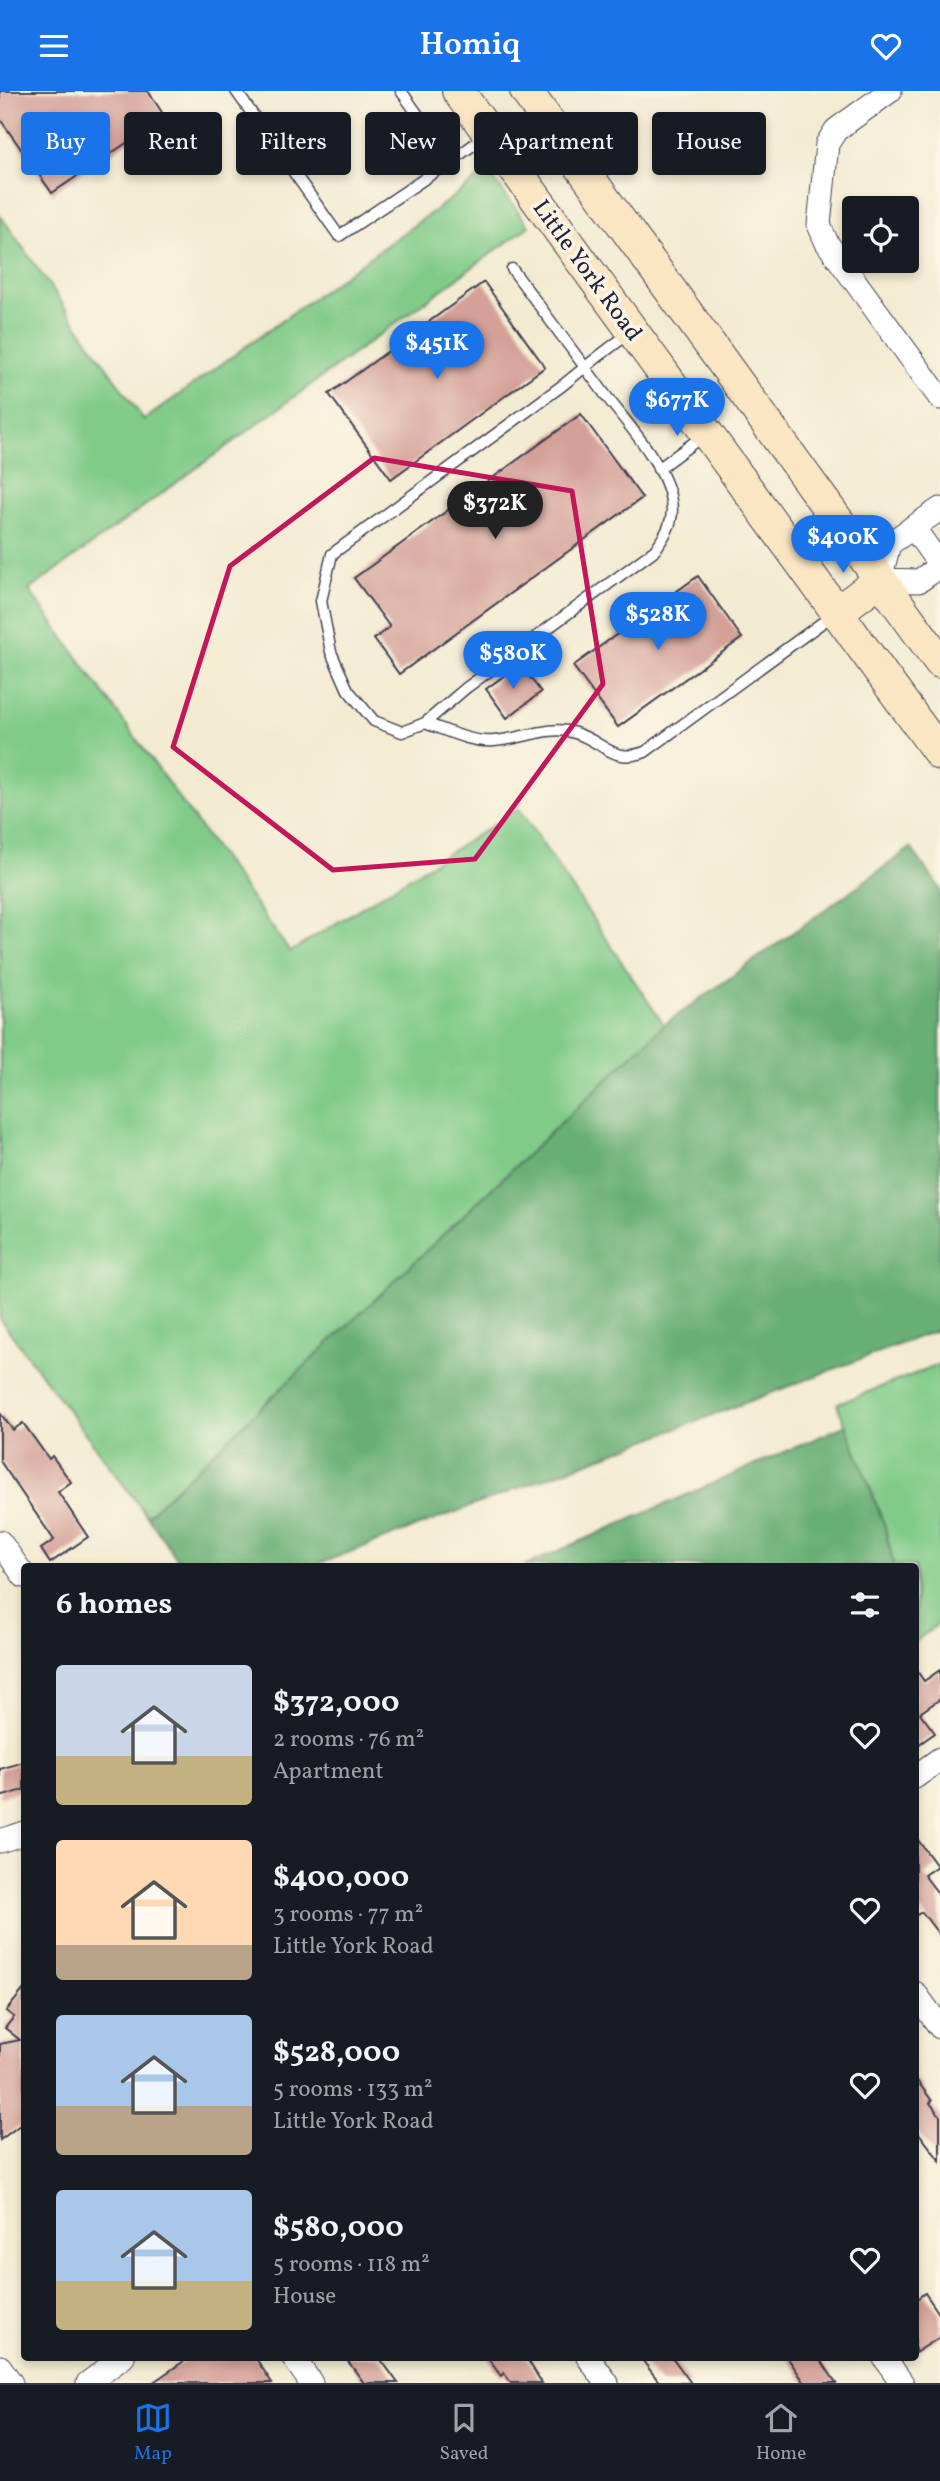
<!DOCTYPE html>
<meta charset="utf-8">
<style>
body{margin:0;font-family:Vollkorn,serif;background:#20242c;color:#f1f3f6;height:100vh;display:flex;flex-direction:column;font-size:26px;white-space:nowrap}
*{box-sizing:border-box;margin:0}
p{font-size:23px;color:#9ea1a6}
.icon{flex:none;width:38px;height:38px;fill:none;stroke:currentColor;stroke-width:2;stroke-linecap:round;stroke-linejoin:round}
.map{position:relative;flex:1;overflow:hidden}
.panel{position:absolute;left:21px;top:1472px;width:898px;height:798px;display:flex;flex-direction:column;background:#171b24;border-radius:7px;box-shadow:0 4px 10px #0003}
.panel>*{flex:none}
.hud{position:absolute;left:21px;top:21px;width:900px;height:63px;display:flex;gap:14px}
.controls{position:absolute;left:842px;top:105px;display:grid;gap:14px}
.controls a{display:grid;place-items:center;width:77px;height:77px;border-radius:7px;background:#171b24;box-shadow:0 4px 10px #0003;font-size:35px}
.price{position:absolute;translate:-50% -60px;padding:0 16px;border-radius:24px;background:#1a73e8;color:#fff;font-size:23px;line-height:46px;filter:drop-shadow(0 2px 4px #0008)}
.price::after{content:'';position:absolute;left:50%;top:42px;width:21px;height:16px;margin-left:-10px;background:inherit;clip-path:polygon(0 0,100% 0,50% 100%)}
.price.current{background:#222;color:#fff}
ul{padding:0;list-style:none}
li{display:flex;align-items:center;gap:21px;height:175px;padding:0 35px}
li span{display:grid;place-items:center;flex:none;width:196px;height:140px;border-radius:7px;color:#555}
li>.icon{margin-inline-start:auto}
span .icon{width:84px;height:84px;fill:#fffc;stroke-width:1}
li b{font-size:30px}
h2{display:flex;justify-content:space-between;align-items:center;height:84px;padding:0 35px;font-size:30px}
.chip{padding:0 24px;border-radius:7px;background:#171b24;box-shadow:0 4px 10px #0003;font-size:24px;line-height:63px}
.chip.current{background:#1a73e8;color:#fff}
header{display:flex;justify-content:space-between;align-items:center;height:91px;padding:0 35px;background:#1a73e8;color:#fff;font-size:32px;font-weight:600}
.tab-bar{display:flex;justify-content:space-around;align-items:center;height:98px;border-top:2px solid #363941;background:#171b24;font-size:19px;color:#9ea1a6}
.tab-bar a{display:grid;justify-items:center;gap:4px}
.tab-bar .current{color:#1a73e8}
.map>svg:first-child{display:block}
</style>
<header><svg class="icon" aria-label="menu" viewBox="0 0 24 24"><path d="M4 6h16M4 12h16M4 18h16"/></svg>Homiq<svg class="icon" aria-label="heart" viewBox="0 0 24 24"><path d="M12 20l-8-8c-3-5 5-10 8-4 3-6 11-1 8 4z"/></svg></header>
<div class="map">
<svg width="940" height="2292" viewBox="0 0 940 2292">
<rect width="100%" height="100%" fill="#fcf5e5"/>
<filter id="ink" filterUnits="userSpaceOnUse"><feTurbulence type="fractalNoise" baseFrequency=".0143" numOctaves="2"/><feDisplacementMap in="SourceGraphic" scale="14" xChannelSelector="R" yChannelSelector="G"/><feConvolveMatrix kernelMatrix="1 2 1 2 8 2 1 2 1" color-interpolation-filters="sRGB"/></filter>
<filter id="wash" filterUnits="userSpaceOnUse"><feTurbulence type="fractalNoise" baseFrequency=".00686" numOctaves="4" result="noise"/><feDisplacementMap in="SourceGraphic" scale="28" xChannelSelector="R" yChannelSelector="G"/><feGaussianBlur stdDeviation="1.57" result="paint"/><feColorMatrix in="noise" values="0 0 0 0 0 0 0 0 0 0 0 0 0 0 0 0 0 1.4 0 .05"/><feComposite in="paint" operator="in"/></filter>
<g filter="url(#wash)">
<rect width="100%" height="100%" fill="#f3ebd1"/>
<g fill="#81cb89" stroke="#527662" stroke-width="2">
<polygon points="488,81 529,135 29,499 290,861 519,718 664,934 147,1425 0,1228 0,124 144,329"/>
<polygon points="940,1273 940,1531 915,1551 915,1475 894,1475 884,1433 837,1313"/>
</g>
<g fill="#68af75" stroke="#456858" stroke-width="2">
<polygon points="911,757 940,797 940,1238 313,1475 182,1475 147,1425 664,934"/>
<polygon points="846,1334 884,1433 894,1475 524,1475"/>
</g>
<g id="blocks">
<g fill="#d4a098">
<polygon points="0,0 148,0 165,26 52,102 0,28"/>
<polygon points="484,191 545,276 391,388 329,303"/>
<polygon points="581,323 642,407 399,583 374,548 390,536 354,487"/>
<polygon points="698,485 742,547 618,636 573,575"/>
<polygon points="520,573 541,601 507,627 486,598"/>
<polygon points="0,1322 13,1339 23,1332 49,1368 52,1365 71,1391 58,1401 88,1446 50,1472 41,1458 54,1449 0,1370"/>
<polygon points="915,1577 924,1590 940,1579 940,1608 920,1622 935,1642 915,1656"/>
<polygon points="24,1671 24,1699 0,1706 0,1678"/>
<polygon points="915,1745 937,1775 924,1784 940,1805 940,1845 922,1821 915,1825"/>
<polygon points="24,1898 24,2031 0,2049 0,1953 20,1949 5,1937 14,1926 6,1920"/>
<polygon points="915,1987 932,2010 930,2012 940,2025 940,2070 915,2037"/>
<polygon points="925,2202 940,2224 940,2246 915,2262 915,2209"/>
<polygon points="190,2266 255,2266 272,2292 152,2292"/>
<polygon points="345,2266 379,2266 398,2292 364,2292"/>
<polygon points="487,2266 526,2266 542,2292 511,2292 504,2282 501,2285"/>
<polygon points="640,2266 672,2266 691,2292 660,2292"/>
<polygon points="787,2266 819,2266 836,2292 805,2292"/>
</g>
</g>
</g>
<g filter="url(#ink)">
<use href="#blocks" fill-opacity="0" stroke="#414052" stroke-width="2"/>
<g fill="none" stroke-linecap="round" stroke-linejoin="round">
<defs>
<g id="service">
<polyline points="236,0 339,145 451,70"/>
<polyline points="401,0 451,70 487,44"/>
<path d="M 512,178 C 544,221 576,264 607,306 C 629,335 666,375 671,410 C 675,430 666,443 655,459 L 466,597 L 425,632 L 402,641 L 374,630 L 348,599 L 331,561 L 321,510 L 332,463 L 563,294 C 585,276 607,258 630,242"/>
<polyline points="658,378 704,344"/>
<path d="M 425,632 C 446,639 471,652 494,650 C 521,649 549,633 575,642 C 605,651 611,673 645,661 L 834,523"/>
</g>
<g id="minor">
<polyline points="890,0 836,39 827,53 819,134 827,152 940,307"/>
<polyline points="940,418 889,453 880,489 919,490 940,475"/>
<polyline points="913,436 940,474"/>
<polyline points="0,1451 24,1485"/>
<polyline points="915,1686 940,1668"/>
<polyline points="0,1750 24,1742"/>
<polyline points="915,1902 940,1936"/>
<polyline points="293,2266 311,2292"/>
<polyline points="588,2266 607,2292"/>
<polyline points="884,2266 902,2292"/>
<polyline points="0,2276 11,2292"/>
<polyline points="88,2292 123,2266"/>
</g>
<g id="secondary">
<polyline points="458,0 940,663"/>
<polyline points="526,0 940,571"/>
<polyline points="836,522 880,489"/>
</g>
</defs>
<use href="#service" stroke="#414052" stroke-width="13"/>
<use href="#minor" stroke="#414052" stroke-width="25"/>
<use href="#secondary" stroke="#414052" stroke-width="34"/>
<use href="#service" stroke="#fff" stroke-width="10"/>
<use href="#minor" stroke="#fff" stroke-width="23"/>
<use href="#secondary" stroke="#fbe6c4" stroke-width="32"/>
</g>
</g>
<path fill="none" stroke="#c2185b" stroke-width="5" stroke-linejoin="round" d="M 374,367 L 572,400 L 603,593 L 475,768 L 333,779 L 173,656 L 230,475 Z"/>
<g text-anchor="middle" stroke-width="7" stroke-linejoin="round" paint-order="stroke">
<g font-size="24" fill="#22223b" stroke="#fcf5e5">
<text transform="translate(588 179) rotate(54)" y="8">Little York Road</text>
</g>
</g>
</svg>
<div class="controls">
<a><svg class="icon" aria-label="locate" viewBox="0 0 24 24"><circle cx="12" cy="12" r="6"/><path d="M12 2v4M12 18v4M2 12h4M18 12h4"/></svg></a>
</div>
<b class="price" style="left:437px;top:290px">$451K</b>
<b class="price" style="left:677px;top:347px">$677K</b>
<b class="price current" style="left:495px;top:450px">$372K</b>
<b class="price" style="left:843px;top:484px">$400K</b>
<b class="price" style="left:658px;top:561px">$528K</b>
<b class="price" style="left:513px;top:600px">$580K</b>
<div class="hud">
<a class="chip current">Buy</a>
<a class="chip">Rent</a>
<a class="chip">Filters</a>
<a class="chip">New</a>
<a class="chip">Apartment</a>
<a class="chip">House</a>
</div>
<section class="panel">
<h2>6 homes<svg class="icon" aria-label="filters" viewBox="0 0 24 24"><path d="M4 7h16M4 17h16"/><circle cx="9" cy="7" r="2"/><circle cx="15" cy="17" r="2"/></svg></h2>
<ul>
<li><span style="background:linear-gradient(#c9d6e8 65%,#c2b280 0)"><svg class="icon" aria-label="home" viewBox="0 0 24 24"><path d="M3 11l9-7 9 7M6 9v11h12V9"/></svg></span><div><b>$372,000</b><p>2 rooms · 76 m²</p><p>Apartment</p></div><svg class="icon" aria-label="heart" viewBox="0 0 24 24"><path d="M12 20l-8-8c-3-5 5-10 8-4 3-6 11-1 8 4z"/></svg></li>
<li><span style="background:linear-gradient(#ffd9b3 75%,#b9a48a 0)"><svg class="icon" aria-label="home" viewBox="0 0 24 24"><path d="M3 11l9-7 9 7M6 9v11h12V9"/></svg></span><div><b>$400,000</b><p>3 rooms · 77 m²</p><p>Little York Road</p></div><svg class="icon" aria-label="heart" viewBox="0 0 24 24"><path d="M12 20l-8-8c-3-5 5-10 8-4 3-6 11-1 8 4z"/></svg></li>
<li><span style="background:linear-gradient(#a9c7e8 65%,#b9a48a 0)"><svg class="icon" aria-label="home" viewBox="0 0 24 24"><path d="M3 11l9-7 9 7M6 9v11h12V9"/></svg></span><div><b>$528,000</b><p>5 rooms · 133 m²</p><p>Little York Road</p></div><svg class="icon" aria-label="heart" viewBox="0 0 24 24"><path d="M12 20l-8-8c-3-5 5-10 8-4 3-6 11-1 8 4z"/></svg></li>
<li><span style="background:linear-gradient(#a9c7e8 65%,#c2b280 0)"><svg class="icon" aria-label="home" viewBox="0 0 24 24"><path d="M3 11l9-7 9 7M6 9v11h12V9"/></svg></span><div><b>$580,000</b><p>5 rooms · 118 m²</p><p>House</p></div><svg class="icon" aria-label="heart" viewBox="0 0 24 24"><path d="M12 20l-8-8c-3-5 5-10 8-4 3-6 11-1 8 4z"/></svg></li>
</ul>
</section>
</div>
<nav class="tab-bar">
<a class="current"><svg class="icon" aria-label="map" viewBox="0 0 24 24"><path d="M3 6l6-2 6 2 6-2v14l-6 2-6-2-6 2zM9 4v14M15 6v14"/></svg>Map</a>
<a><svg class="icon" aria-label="saved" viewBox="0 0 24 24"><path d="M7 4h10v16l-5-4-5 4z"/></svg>Saved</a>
<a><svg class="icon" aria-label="home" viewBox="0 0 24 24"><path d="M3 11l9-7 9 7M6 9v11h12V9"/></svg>Home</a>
</nav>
